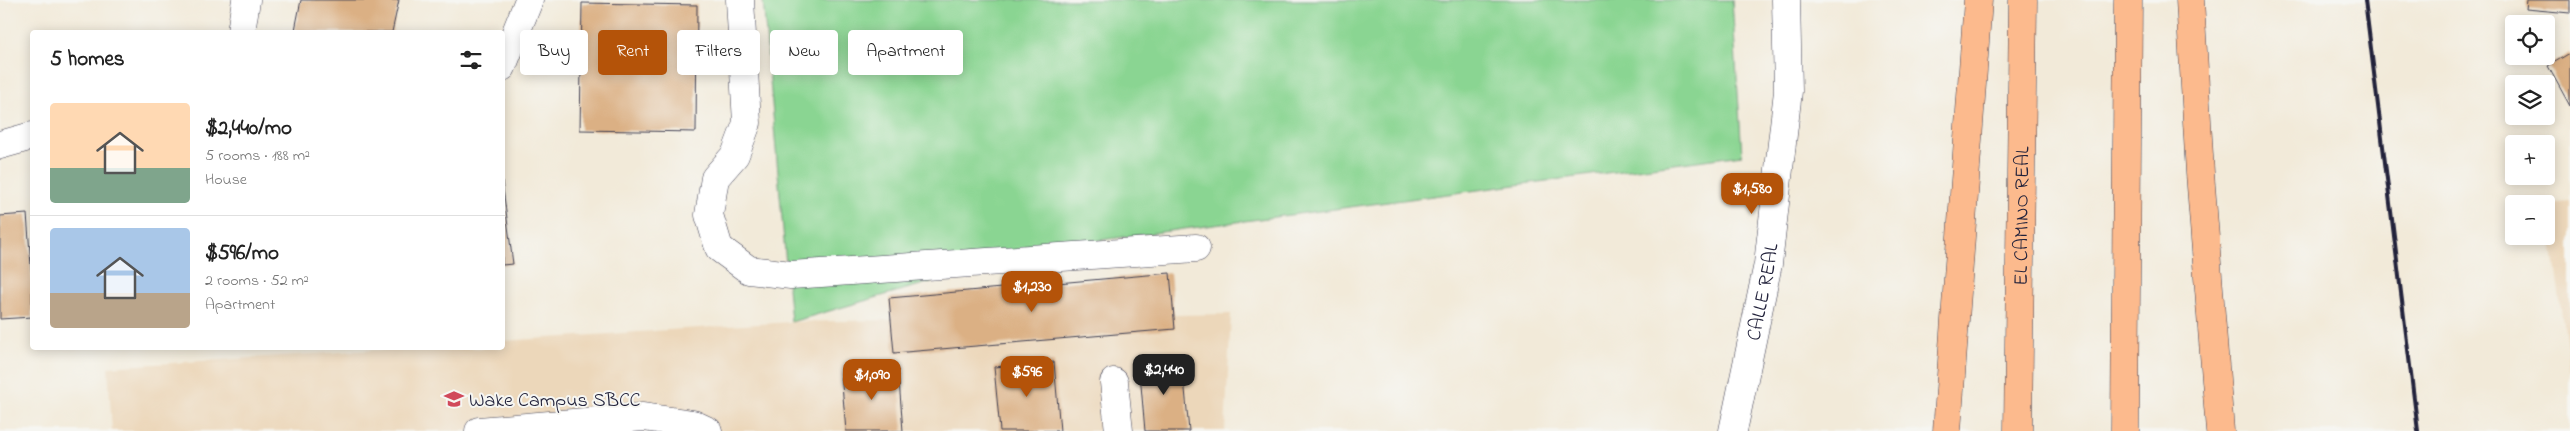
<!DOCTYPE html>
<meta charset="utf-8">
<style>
body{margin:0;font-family:"Indie Flower",sans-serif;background:#f2f2f2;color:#222;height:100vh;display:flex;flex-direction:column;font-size:19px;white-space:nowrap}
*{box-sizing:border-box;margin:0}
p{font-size:16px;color:#767676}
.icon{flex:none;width:28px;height:28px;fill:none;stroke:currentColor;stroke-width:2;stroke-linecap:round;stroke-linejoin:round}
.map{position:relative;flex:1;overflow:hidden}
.panel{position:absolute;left:30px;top:30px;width:475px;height:320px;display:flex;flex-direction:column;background:#fff;border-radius:5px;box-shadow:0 2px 12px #0003}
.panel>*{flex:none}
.banner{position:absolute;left:520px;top:30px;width:475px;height:45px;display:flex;gap:10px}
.fabs{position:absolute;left:2505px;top:15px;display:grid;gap:10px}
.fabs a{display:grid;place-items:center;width:50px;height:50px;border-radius:5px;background:#fff;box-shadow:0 2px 12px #0003;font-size:25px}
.price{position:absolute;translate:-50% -42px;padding:0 11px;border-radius:10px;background:#b45309;color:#fff;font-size:16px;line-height:32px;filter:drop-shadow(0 1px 2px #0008)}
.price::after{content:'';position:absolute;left:50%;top:30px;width:15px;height:11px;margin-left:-8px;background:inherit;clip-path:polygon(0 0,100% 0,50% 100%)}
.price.active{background:#222;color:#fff}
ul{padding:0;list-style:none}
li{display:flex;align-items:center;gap:15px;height:125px;padding:0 20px}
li+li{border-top:1px solid #e0e0e0}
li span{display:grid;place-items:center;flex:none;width:140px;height:100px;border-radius:5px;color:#555}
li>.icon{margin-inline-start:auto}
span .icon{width:60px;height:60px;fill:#fffc;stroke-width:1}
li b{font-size:21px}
h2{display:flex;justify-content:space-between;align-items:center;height:60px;padding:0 20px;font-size:21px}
.pill{padding:0 18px;border-radius:5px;background:#fff;box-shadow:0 2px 12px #0003;font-size:18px;line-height:45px}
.pill.active{background:#b45309;color:#fff}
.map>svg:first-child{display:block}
</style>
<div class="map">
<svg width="2570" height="431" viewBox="0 0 2570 431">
<rect width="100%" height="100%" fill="#f6f6f2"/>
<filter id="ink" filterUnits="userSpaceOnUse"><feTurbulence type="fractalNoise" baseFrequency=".02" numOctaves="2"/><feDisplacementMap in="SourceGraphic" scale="10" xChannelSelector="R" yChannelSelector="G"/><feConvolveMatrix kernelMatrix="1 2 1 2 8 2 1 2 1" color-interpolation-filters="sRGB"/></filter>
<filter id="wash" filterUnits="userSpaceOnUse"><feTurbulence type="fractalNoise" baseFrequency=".0096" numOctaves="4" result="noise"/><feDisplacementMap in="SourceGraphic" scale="20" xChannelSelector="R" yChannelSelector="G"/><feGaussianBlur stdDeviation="1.12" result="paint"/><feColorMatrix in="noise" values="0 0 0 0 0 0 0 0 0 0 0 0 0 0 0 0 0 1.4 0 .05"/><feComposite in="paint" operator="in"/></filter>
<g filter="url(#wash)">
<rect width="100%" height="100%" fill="#f2ead9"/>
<g fill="#ecd7ba">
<polygon points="2570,202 2570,375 2547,204"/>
<polygon points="1231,314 1225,431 112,431 108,367 405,348 502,348 503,341 791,322"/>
</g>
<polygon fill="#8ad592" stroke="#567c66" points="763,0 1732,0 1742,155 1056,246 791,322"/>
<g id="blocks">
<g fill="#dbb084">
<polygon points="301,0 399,0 392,32 307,32 295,30"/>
<polygon points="2527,0 2570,0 2570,13 2526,9"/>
<polygon points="582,3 697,5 696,132 580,130"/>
<polygon points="2570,53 2570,106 2548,66"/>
<polygon points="502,181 513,264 502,265"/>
<polygon points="27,214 32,279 32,317 0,319 0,216"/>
<polygon points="1170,273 1175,329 894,353 889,298"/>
<polygon points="1182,358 1189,431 1145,431 1139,362"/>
<polygon points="1054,362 1060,431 1000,431 994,367"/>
<polygon points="898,368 903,431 846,431 841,373"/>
</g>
</g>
</g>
<g filter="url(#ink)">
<use href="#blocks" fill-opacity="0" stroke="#414053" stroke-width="1"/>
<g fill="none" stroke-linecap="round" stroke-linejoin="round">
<defs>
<g id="minor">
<polyline points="740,0 747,123 735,155 715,178 709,215 719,248 749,270 791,275 1196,248"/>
<polyline points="241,32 246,0"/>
<polyline points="502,67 529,0"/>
<polyline points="0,145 32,136"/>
<polyline points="1114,382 1119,431"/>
<polyline points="479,431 643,417 693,424 708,431"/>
<path id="s1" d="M 1733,431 L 1768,264 L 1788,91 L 1786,0"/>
</g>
<g id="highway">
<polyline points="2190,0 2200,173 2220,431"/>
<polyline points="1947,431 1978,0"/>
<path id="s2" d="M 2018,431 L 2023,0"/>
<polyline points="2125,431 2128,0"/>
</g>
</defs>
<use href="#minor" stroke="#414053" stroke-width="29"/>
<use href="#highway" stroke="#414053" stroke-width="29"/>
<use href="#minor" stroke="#fff" stroke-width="28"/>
<use href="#highway" stroke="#fcba8d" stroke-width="28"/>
<polyline stroke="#22223b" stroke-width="4" points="2365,0 2418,431"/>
</g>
</g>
<defs>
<symbol id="university-bare" viewBox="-9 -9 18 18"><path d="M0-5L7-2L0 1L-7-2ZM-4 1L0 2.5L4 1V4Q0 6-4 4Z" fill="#d1495b" stroke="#f6f6f2" stroke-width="2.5" paint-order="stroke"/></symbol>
</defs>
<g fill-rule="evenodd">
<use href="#university-bare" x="440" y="385" width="28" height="28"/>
</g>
<g text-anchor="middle" stroke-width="4" stroke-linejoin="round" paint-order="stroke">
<g font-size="20" fill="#22223b" stroke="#f6f6f2">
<text dy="7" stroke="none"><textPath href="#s2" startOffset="215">EL CAMINO REAL</textPath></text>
<text dy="7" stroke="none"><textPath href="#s1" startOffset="142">CALLE REAL</textPath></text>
</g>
<g font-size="20" fill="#22223b" stroke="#f6f6f2" text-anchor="start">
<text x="469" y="406">Wake Campus SBCC</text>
</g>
</g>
</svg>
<div class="fabs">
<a><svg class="icon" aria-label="locate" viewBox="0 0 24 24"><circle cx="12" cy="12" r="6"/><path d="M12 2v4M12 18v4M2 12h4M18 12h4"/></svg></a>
<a><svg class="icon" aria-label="layers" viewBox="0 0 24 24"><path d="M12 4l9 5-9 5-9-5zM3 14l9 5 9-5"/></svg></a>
<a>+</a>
<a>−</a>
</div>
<b class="price" style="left:1752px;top:215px">$1,580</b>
<b class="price" style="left:1032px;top:313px">$1,230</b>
<b class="price active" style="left:1164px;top:396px">$2,440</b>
<b class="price" style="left:1027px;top:398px">$596</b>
<b class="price" style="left:872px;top:401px">$1,090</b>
<div class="banner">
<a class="pill">Buy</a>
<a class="pill active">Rent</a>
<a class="pill">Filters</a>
<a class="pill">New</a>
<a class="pill">Apartment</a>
</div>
<section class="panel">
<h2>5 homes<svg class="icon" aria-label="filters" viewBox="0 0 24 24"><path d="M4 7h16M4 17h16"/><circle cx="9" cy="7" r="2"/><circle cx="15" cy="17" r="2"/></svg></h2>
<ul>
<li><span style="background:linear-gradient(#ffd9b3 65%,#7fa58c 0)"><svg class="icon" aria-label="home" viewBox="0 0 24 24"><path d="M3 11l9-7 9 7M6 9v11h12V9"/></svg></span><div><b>$2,440/mo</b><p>5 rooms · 188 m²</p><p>House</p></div></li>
<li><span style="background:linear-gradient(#a9c7e8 65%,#b9a48a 0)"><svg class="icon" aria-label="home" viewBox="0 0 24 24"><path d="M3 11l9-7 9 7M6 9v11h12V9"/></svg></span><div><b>$596/mo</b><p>2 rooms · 52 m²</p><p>Apartment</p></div></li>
</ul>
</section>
</div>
